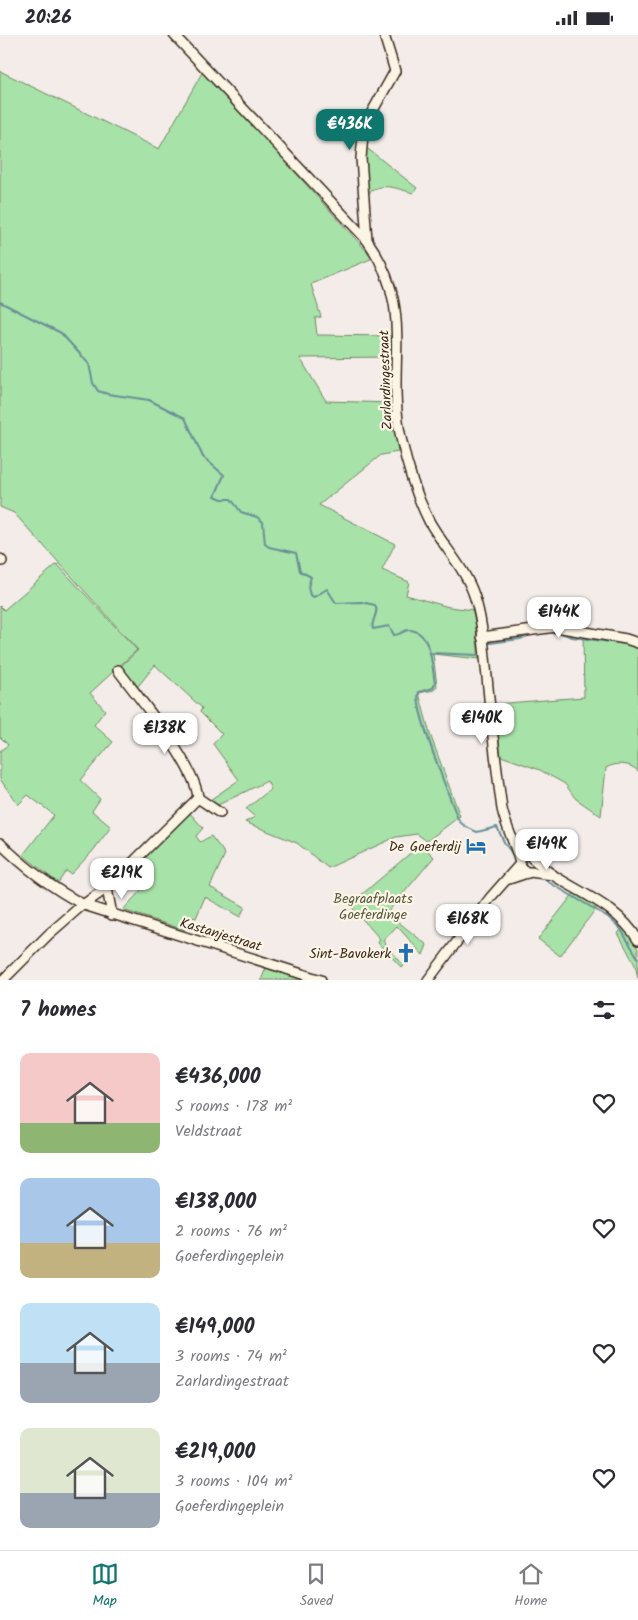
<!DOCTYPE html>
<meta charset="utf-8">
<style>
body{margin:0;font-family:Kalam,sans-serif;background:#f2f2f3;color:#2b2b33;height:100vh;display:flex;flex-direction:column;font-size:19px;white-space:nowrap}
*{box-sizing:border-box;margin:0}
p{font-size:16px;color:#7c7c81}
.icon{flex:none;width:28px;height:28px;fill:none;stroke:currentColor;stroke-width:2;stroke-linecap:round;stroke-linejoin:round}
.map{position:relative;height:945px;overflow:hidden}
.sheet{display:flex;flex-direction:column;background:#fff;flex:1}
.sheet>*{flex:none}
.price{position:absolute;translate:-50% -42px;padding:0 11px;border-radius:10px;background:#fff;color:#222;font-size:16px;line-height:32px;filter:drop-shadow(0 1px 2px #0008)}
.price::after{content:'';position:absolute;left:50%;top:30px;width:15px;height:11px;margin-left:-8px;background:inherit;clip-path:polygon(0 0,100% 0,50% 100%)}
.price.on{background:#0f766e;color:#fff}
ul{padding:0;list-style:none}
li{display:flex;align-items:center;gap:15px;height:125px;padding:0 20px}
li span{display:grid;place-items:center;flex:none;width:140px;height:100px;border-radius:10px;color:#555}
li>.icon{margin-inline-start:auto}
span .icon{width:60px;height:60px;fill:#fffc;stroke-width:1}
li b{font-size:21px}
h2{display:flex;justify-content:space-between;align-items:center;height:60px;padding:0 20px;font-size:21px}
.status{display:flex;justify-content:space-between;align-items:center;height:35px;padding:0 25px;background:#fff;direction:ltr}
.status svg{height:14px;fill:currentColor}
.menu{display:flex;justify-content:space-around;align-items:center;height:70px;border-top:1px solid #e1e1e2;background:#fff;font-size:14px;color:#7c7c81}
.menu a{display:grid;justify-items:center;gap:2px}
.menu .on{color:#0f766e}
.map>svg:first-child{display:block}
</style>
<div class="status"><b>20:26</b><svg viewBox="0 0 49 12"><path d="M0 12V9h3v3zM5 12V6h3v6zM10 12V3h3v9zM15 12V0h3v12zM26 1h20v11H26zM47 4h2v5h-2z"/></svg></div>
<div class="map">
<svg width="638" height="945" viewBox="0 0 638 945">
<rect width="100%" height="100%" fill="#f3ece9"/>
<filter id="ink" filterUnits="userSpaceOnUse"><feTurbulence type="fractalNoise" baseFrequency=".02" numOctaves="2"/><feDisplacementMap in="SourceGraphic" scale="10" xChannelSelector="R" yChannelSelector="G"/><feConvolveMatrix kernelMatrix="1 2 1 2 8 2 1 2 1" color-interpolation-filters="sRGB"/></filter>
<g filter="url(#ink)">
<g fill="#a7e2a8" stroke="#718663">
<polygon points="0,36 159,114 203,36 373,223 311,249 321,282 315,283 317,300 392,301 392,322 300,323 326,366 392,368 398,417 381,420 319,470 395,509 382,535 409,547 406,560 449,572 474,575 479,624 433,619 437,651 434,655 419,658 430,699 460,781 427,806 417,799 396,802 328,833 297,808 245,787 255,782 246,774 271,754 267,746 214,772 207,767 239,745 213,709 222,699 200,677 202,673 155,630 135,655 119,633 138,615 14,478 0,472"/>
<path d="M 363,110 L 417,153 L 413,158 C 395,153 378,145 366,162 Z"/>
<polygon points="57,529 137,615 90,658 105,675 94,690 113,707 80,745 100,764 92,776 111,792 92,817 71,839 66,836 58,848 23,820 54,780 28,760 18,770 0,744 0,716 8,710 0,702 0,571 4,575"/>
<path d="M 583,601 L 629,607 L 638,610 L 638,736 C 630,728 616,727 606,733 L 601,781 L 576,764 L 565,749 L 540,735 L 501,721 L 494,669 L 584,662 Z"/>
<polygon points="188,776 203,793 196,801 200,807 211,801 225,819 210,852 245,872 240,882 205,862 196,883 192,882 185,895 123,875 142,854 128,839"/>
<polygon points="421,809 434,822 387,878 427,910 423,920 397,891 383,906 404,931 402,933 378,908 380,904 349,869 360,861"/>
<polygon points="574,858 598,871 560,921 538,904"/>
<polygon points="625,891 638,914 638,943 635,930 618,898"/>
<polygon points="266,933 304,945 261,945"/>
</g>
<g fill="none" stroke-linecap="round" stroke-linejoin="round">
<g stroke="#698f97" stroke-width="2">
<path d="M 0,267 L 61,298 L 89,329 L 93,348 L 98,356 L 108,359 L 149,365 L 185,383 L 203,422 L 224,440 L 215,461 L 222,464 L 231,464 L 241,477 L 257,482 L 263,487 L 265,509 L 269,512 L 296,518 L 300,536 L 311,542 L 308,552 L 310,560 L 314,562 L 327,554 L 336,568 L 361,567 L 375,570 C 380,578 370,585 373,594 L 389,591 L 394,600 C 400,600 404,595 409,595 C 432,595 432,634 435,648 L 433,653 L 419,657 C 412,670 451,765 458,784 C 460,790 471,794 477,797 L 497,792 L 505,809 L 514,821"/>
<polyline points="547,597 558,597 572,602 626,609"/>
<polyline points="490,608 520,604 530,600"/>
<polyline points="432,618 477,620"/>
<polyline points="545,845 608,882 620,893 638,923"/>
</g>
<defs>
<g id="minor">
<path d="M 174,0 L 367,205 C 417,276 385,329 401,403 C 407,431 416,460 429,486 C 443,511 465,533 474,560 C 483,586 484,615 487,642 C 491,686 496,731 502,774 C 507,796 517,811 521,833 L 528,838"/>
<polyline points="367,205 361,123 363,100 372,77 395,36 384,0"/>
<polyline points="0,524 2,526"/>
<polyline points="482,602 556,592 626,604 638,608"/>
<path d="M 118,635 C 138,662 196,731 198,763 L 220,778"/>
<path d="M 0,808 C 24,832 54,854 84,870 L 321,945"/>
<path d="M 517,810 C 530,821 542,833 556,842 C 585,860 620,874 638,905"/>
<polyline points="509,844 530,837 553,840"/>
<polyline points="107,853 112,880"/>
<polyline points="3,945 49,899 80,872 107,853 198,763"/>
<polyline points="428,945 490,863 520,829"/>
</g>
</defs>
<use href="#minor" stroke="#3b2a1e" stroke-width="12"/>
<use href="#minor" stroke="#fcf5e5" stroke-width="9"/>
</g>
</g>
<defs>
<symbol id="hotel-bare" viewBox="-9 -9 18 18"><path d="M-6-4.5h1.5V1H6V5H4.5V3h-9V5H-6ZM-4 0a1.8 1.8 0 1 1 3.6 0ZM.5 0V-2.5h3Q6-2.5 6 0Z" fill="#1f6fb2" stroke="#fcf5e5" stroke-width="2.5" paint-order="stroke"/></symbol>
<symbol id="church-bare" viewBox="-9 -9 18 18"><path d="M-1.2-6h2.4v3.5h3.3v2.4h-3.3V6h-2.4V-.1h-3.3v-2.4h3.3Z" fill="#1f6fb2" stroke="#fcf5e5" stroke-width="2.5" paint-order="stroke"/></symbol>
</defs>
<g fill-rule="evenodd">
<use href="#hotel-bare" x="462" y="797" width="28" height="28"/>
<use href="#church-bare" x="392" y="904" width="28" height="28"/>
</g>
<g text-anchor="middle" stroke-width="4.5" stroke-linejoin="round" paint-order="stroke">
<g font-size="14" fill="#3b2a1e" stroke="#fcf5e5">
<text transform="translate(385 345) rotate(-92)" y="5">Zarlardingestraat</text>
<text transform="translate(221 899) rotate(17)" y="5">Kastanjestraat</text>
</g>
<g font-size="14" fill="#3b2a1e" stroke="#fcf5e5" text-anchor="end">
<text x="461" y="816">De Goeferdij</text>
<text x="391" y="923">Sint-Bavokerk</text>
</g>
<g font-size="14" fill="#565840" stroke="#fcf5e5">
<text x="373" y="868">Begraafplaats<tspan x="373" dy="16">Goeferdinge</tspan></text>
</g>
</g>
</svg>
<b class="price on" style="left:350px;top:116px">€436K</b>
<b class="price" style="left:559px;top:604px">€144K</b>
<b class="price" style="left:482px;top:710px">€140K</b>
<b class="price" style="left:165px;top:720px">€138K</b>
<b class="price" style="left:547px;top:836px">€149K</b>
<b class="price" style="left:122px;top:865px">€219K</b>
<b class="price" style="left:468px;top:911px">€168K</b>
</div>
<section class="sheet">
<h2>7 homes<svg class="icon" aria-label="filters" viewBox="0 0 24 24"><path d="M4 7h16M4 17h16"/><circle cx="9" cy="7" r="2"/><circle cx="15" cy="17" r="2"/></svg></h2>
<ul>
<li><span style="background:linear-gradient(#f6c9c9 70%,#8fb573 0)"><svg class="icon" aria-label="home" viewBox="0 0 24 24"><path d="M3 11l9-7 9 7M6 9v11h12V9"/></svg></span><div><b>€436,000</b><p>5 rooms · 178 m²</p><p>Veldstraat</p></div><svg class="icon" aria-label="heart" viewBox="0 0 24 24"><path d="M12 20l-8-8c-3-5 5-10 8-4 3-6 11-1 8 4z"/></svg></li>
<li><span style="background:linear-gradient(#a9c7e8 65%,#c2b280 0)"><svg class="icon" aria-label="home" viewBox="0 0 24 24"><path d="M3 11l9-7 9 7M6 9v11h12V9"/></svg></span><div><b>€138,000</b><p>2 rooms · 76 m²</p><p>Goeferdingeplein</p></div><svg class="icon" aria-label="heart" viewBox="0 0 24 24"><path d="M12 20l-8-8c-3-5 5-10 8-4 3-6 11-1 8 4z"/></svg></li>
<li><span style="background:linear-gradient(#bfe0f5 60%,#9aa5b1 0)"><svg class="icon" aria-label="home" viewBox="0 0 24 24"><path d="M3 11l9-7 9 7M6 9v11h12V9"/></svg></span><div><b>€149,000</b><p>3 rooms · 74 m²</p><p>Zarlardingestraat</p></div><svg class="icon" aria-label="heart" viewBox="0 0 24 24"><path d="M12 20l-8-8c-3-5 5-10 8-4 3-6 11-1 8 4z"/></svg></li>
<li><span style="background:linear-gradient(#dfe7d0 65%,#9aa5b1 0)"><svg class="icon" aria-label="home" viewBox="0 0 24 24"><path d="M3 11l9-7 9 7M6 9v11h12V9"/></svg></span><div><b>€219,000</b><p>3 rooms · 104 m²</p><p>Goeferdingeplein</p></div><svg class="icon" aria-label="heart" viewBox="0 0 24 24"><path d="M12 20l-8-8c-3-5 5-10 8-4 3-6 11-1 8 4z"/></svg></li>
</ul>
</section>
<nav class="menu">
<a class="on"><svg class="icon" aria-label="map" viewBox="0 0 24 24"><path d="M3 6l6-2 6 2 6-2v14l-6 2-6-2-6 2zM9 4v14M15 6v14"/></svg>Map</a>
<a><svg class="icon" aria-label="saved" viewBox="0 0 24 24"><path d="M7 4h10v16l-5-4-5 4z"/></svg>Saved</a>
<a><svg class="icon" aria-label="home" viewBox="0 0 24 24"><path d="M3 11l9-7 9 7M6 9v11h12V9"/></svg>Home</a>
</nav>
